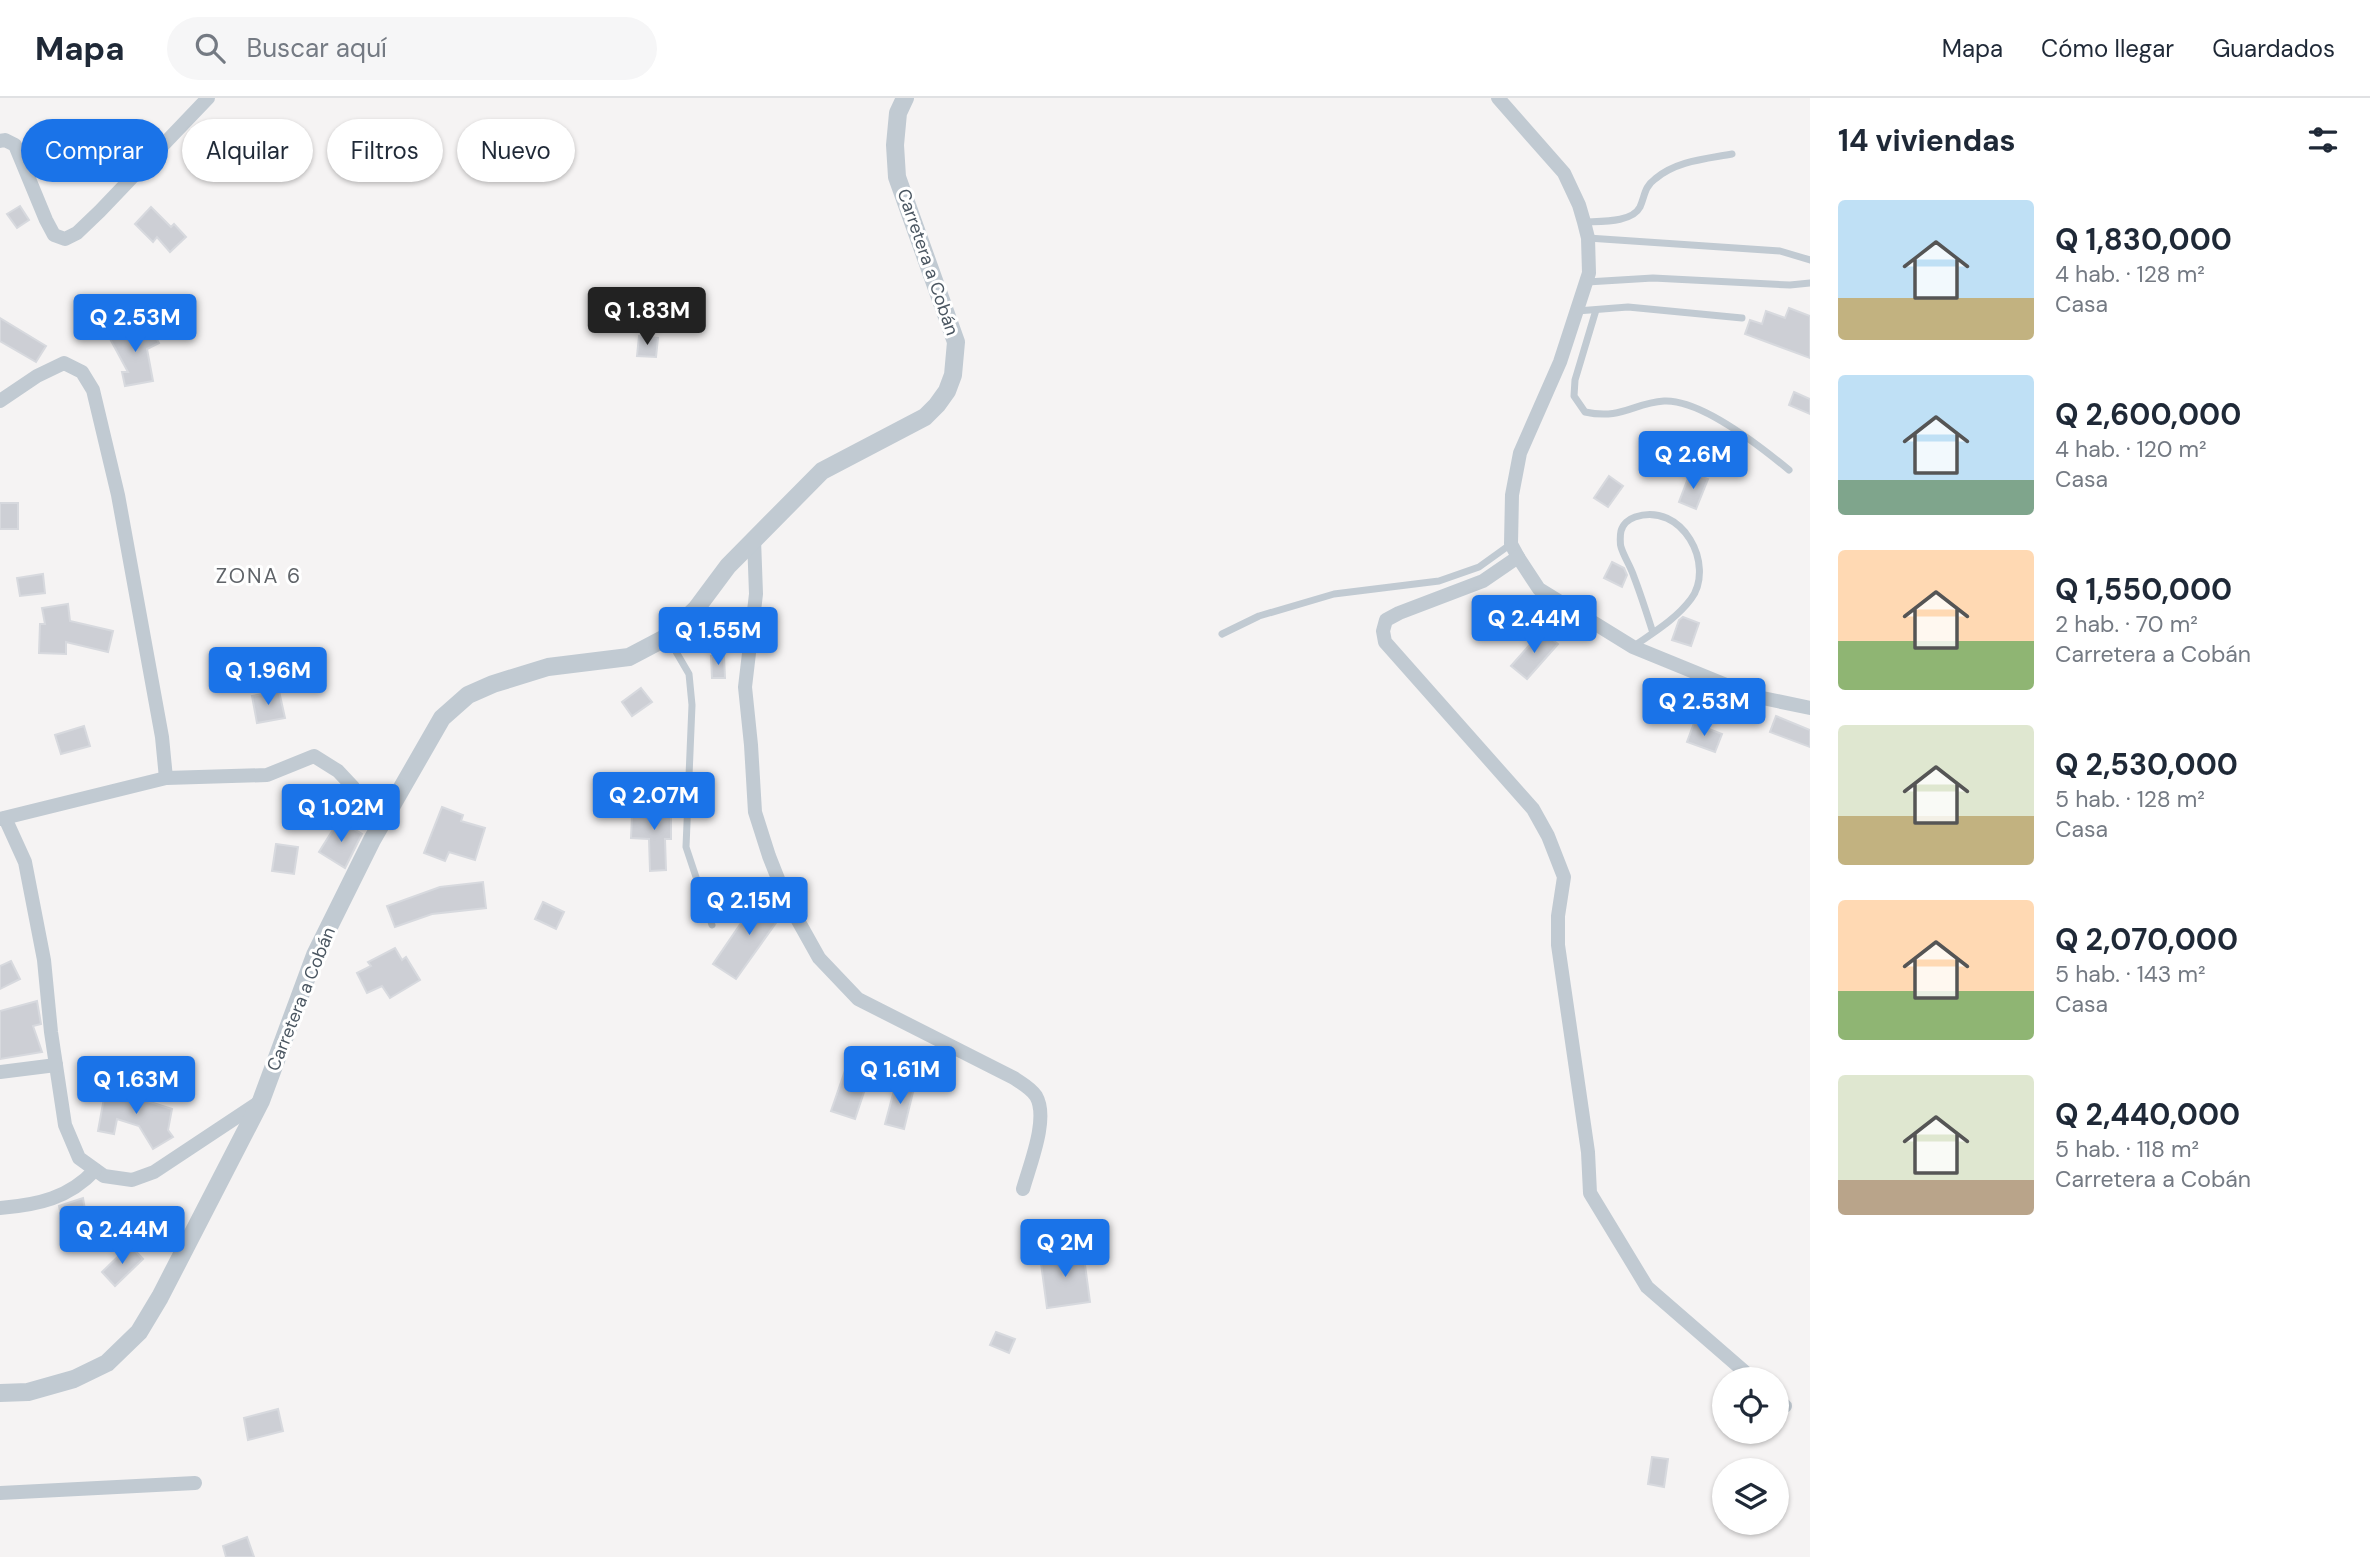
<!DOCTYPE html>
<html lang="es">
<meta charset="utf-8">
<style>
body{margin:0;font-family:"DM Sans",sans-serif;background:#f6f6f7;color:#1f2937;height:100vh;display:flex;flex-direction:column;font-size:26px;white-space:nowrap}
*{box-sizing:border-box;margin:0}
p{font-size:23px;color:#747a83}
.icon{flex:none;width:38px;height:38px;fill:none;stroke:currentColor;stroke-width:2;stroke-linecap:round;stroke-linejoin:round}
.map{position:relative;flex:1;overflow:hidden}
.sheet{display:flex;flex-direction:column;background:#fff;width:560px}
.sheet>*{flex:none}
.hud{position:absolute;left:21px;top:21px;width:665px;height:63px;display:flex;gap:14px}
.buttons{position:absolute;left:1712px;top:1269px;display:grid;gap:14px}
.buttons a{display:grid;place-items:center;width:77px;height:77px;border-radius:50%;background:#fff;box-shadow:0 2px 5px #0004;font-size:35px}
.price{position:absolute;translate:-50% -60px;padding:0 16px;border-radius:7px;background:#1a73e8;color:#fff;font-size:23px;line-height:46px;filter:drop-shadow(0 2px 4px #0008)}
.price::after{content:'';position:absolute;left:50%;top:42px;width:21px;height:16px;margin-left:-10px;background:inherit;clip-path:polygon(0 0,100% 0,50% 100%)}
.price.current{background:#222;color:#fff}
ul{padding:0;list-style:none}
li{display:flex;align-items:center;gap:21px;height:175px;padding:0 28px}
li span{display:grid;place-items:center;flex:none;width:196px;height:140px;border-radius:7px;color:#555}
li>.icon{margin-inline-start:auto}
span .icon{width:84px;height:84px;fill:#fffc;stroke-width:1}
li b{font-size:30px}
h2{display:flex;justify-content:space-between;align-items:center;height:84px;padding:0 28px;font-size:30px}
.tag{padding:0 24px;border-radius:32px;background:#fff;box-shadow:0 2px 5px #0004;font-size:24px;line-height:63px}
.tag.current{background:#1a73e8;color:#fff}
header{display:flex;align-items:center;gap:42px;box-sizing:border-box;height:98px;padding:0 35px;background:#fff;border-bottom:2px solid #e0e1e3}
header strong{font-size:33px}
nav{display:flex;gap:38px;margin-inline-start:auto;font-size:24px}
.search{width:490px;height:63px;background:#f6f6f7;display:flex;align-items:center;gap:18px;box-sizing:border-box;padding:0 24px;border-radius:38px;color:#747a83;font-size:26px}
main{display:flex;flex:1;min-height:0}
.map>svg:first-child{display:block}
</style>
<header>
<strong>Mapa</strong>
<div class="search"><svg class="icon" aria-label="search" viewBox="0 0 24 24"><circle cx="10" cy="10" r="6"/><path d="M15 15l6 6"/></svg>Buscar aquí</div>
<nav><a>Mapa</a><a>Cómo llegar</a><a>Guardados</a></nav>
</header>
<main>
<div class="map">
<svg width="1810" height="1459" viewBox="0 0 1810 1459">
<rect width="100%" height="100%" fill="#f5f3f3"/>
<g fill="#cdcfd5" stroke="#d7d9de" stroke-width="2">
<polygon points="20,108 29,122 17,130 7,116"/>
<polygon points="151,109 171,129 174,126 186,139 170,154 157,139 153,144 135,126"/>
<polygon points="1789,210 1810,218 1810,260 1745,236 1750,222 1762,226 1766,213 1785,220"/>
<polygon points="0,220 46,248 36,264 0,243"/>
<polygon points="148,226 159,245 147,251 153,283 125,288 122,274 128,274 109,239 123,232 126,238"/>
<polygon points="639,238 658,240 656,259 637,258"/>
<polygon points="1794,294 1810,301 1810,316 1789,307"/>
<polygon points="1690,375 1708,381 1696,411 1679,404"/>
<polygon points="1609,378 1623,388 1608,409 1594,400"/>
<rect x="0" y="405" width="18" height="26"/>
<polygon points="1612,464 1624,470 1627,477 1622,489 1604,480"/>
<polygon points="43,476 45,495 20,498 17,480"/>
<polygon points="68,506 70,523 113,533 108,554 66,544 66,556 39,555 40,526 45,526 42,510"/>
<polygon points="1683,519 1699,525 1691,548 1672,542 1679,522"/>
<polygon points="1542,533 1558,546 1527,581 1511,568"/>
<polygon points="711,558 724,558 725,580 712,580"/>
<polygon points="641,590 652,604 632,618 622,604"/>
<polygon points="279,593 285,620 257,625 252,598"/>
<polygon points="1776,618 1810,632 1810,649 1770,634"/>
<polygon points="1694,625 1722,636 1715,654 1687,644"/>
<polygon points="84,628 90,648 61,656 55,637"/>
<polygon points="646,706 671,706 671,741 665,741 666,772 650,773 649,741 631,740 632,718 646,718"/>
<polygon points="442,709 463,717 461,723 485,730 475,762 449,754 445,763 424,755"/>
<polygon points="339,722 362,736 345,770 319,754"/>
<polygon points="276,746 298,749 294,776 272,773"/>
<polygon points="483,784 486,810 432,816 395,829 387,808 440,789"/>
<polygon points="761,796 779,809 783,815 736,881 713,866"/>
<polygon points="543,804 564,814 556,831 535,821"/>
<polygon points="395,850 402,862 406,859 420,882 390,900 382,888 367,895 357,875 371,868 368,864"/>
<polygon points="11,863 20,881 0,891 0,868"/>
<polygon points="37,903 41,926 33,928 42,954 0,961 0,913"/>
<polygon points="848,964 862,968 858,988 865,991 855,1021 831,1013"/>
<polygon points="896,985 914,990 904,1031 885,1026"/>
<polygon points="106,989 122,992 122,995 172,1011 168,1032 173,1039 153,1051 139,1028 117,1021 114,1036 98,1033"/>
<polygon points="83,1100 87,1124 63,1128 59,1108"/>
<polygon points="130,1147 143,1161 115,1188 102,1174"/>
<polygon points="1083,1152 1090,1204 1047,1210 1040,1158"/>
<polygon points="996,1234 1015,1241 1009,1255 990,1247"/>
<polygon points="278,1311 283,1333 248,1342 244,1320"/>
<polygon points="1652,1359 1668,1361 1664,1389 1648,1386"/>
<polygon points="247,1439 254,1459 226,1459 223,1448"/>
</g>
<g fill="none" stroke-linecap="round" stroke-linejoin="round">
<g stroke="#c1cad2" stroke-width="7">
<path d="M 1584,124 C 1600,123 1632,125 1640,109 C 1645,98 1644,89 1655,81 C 1676,63 1705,61 1732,56"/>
<polyline points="1588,140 1780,153 1810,162"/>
<polyline points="1587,184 1653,180 1790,187 1810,185"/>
<path d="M 1596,212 L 1575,282 L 1574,298 L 1585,314 C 1622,322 1633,305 1664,303 C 1701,301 1760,348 1789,372"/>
<polyline points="1577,213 1628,209 1742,220"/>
<polyline points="1222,536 1259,518 1334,496 1439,483 1479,469 1511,446"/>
<polyline points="668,540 689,576 692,607 686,749 712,827"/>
<path d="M 1634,548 C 1654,534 1676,521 1691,501 C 1716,467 1682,403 1635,419 C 1629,421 1623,426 1621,433 C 1620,437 1620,446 1621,449 C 1624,459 1631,469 1634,479 C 1641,497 1647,516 1653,535"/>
</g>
<g stroke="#c1cad2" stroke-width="14">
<polyline points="1498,0 1564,75 1579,107 1584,124 1588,140 1589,175 1560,264 1520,355 1512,397 1511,446 1518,459 1539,491 1633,549 1753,598 1810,610"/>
<polyline points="0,43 5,42 15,47 46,122 54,137 65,141 77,135 100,113 208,0"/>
<polyline points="0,303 37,278 64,265 82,274 93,292 118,397 162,639 166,680"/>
<path d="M 754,441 L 756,496 L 745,589 L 751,647 L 755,714 L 769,758 L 786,801 L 819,860 L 858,901 L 1014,980 C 1021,985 1031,990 1036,998 C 1049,1020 1030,1066 1023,1091"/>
<polyline points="1518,459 1483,483 1399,515 1386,522 1383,533 1385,544 1533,711 1548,738 1564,779 1558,818 1558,847 1588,1054 1590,1095 1647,1189 1753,1281"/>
<polyline points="5,720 25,764 44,862 51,934 65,1027 79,1060 104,1078 132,1082 154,1074 261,1003"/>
<polyline points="0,721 166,680 267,677 314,658 338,673 353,689 359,713 379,731"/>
<polyline points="0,974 56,967"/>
<path d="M 0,1110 C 38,1107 69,1100 95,1072"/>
<polyline points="1776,1301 1785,1308"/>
<polyline points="0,1395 195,1385"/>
</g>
<polyline stroke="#c1cad2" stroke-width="18" points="0,1295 28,1294 74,1281 107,1265 139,1234 160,1199 261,1003 315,857 372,742 442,620 468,597 493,586 548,569 629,559 667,539 696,511 728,468 822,373 925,319 937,307 947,293 953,277 956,244 897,79 895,47 898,15 905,0"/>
</g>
<g text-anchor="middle" stroke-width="6" stroke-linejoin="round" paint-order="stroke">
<g font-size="18" fill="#4a5661" stroke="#fff">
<text transform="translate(928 164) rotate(71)" y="6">Carretera a Cobán</text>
<text transform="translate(301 901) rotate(-68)" y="6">Carretera a Cobán</text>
</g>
<g font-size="21" letter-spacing="2" fill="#5f6368" stroke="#fff">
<text x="259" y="485">ZONA 6</text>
</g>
</g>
</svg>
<div class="buttons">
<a><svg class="icon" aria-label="locate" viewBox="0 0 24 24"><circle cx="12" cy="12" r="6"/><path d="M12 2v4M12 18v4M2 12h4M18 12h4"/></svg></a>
<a><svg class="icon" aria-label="layers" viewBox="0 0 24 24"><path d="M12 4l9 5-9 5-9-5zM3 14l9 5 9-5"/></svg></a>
</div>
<b class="price current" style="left:647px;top:249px">Q 1.83M</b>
<b class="price" style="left:135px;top:256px">Q 2.53M</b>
<b class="price" style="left:1693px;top:393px">Q 2.6M</b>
<b class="price" style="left:1534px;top:557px">Q 2.44M</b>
<b class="price" style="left:718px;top:569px">Q 1.55M</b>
<b class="price" style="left:268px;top:609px">Q 1.96M</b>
<b class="price" style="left:1704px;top:640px">Q 2.53M</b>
<b class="price" style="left:654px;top:734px">Q 2.07M</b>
<b class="price" style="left:341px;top:746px">Q 1.02M</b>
<b class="price" style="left:749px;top:839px">Q 2.15M</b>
<b class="price" style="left:900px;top:1008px">Q 1.61M</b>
<b class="price" style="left:136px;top:1018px">Q 1.63M</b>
<b class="price" style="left:122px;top:1168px">Q 2.44M</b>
<b class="price" style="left:1065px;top:1181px">Q 2M</b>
<div class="hud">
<a class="tag current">Comprar</a>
<a class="tag">Alquilar</a>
<a class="tag">Filtros</a>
<a class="tag">Nuevo</a>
</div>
</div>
<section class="sheet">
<h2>14 viviendas<svg class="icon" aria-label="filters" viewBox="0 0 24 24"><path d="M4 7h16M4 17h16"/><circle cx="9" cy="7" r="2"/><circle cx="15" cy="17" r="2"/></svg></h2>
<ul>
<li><span style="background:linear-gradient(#bfe0f5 70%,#c2b280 0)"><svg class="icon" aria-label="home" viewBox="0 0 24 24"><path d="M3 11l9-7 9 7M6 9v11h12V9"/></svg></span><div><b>Q 1,830,000</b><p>4 hab. · 128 m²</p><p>Casa</p></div></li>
<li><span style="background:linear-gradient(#bfe0f5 75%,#7fa58c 0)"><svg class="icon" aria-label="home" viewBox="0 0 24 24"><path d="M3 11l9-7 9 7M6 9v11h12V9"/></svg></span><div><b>Q 2,600,000</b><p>4 hab. · 120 m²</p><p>Casa</p></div></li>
<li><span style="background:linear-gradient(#ffd9b3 65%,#8fb573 0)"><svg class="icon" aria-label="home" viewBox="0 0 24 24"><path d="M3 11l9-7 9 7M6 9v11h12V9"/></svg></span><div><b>Q 1,550,000</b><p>2 hab. · 70 m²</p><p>Carretera a Cobán</p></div></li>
<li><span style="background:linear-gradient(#dfe7d0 65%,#c2b280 0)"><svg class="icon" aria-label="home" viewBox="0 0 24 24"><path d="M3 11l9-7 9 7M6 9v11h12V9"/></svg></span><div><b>Q 2,530,000</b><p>5 hab. · 128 m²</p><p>Casa</p></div></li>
<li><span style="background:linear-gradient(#ffd9b3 65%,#8fb573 0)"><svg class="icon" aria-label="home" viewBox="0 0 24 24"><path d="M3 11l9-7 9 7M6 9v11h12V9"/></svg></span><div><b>Q 2,070,000</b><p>5 hab. · 143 m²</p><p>Casa</p></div></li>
<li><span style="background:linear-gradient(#dfe7d0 75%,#b9a48a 0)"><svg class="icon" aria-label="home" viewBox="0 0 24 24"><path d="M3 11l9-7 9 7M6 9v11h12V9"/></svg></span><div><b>Q 2,440,000</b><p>5 hab. · 118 m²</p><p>Carretera a Cobán</p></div></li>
</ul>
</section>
</main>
